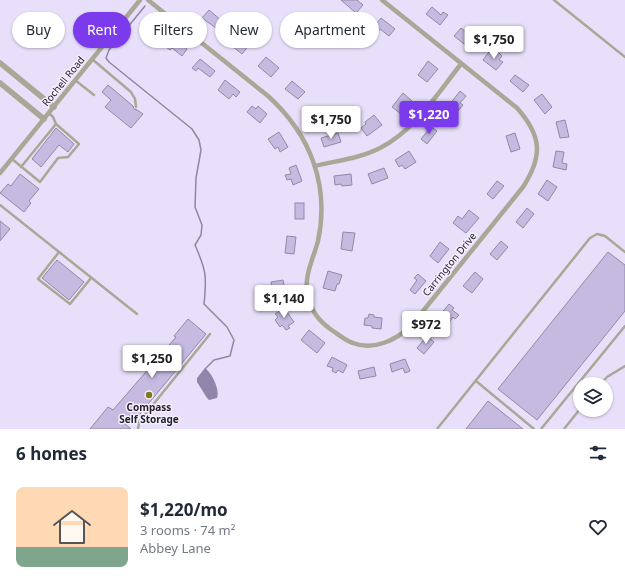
<!DOCTYPE html>
<meta charset="utf-8">
<style>
body{margin:0;font-family:"Noto Sans",sans-serif;background:#f2f2f3;color:#1f2937;height:100vh;display:flex;flex-direction:column;font-size:15px;white-space:nowrap}
*{box-sizing:border-box;margin:0}
p{font-size:13px;color:#747a83}
.icon{flex:none;width:22px;height:22px;fill:none;stroke:currentColor;stroke-width:2;stroke-linecap:round;stroke-linejoin:round}
.map{position:relative;height:429px;overflow:hidden}
.drawer{display:flex;flex-direction:column;background:#fff;flex:1}
.drawer>*{flex:none}
.top-card{position:absolute;left:12px;top:12px;width:400px;height:36px;display:flex;gap:8px}
.fabs{position:absolute;left:573px;top:377px;display:grid;gap:8px}
.fabs a{display:grid;place-items:center;width:40px;height:40px;border-radius:50%;background:#fff;box-shadow:0 1px 3px #0004;font-size:20px}
.price{position:absolute;translate:-50% -34px;padding:0 9px;border-radius:4px;background:#fff;color:#222;font-size:13px;line-height:26px;filter:drop-shadow(0 1px 2px #0008)}
.price::after{content:'';position:absolute;left:50%;top:24px;width:12px;height:9px;margin-left:-6px;background:inherit;clip-path:polygon(0 0,100% 0,50% 100%)}
.price.active{background:#7c3aed;color:#fff}
ul{padding:0;list-style:none}
li{display:flex;align-items:center;gap:12px;height:100px;padding:0 16px}
li span{display:grid;place-items:center;flex:none;width:112px;height:80px;border-radius:8px;color:#555}
li>.icon{margin-inline-start:auto}
span .icon{width:48px;height:48px;fill:#fffc;stroke-width:1}
li b{font-size:17px}
h2{display:flex;justify-content:space-between;align-items:center;height:48px;padding:0 16px;font-size:17px}
.tag{padding:0 14px;border-radius:18px;background:#fff;box-shadow:0 1px 3px #0004;font-size:14px;line-height:36px}
.tag.active{background:#7c3aed;color:#fff}
.map>svg:first-child{display:block}
</style>
<div class="map">
<svg width="625" height="429" viewBox="0 0 625 429">
<rect width="100%" height="100%" fill="#e8e0fa"/>
<path fill="#9185a9" d="M 205,368 C 212,373 220,390 217,398 L 209,400 L 207,398 L 197,382 L 197,378 Z"/>
<g fill="none" stroke-linecap="round" stroke-linejoin="round">
<path stroke="#9185a9" stroke-width="1.5" d="M 145,6 L 109,50 L 106,58 L 109,62 L 192,129 L 199,140 L 201,150 L 196,178 L 195,207 L 202,225 L 201,235 L 195,245 C 206,270 207,276 204,304 L 227,327 L 234,340 L 230,356 L 214,360 L 205,369"/>
</g>
<g fill="#c6bae1" stroke="#9289a7">
<polygon points="341,0 357,0 363,5 356,13"/>
<polygon points="432,7 441,15 443,12 448,15 440,25 426,14"/>
<polygon points="209,10 222,21 216,28 202,18"/>
<polygon points="148,18 161,29 155,35 146,28 144,31 140,28"/>
<polygon points="381,18 395,29 389,36 380,29 378,32 373,28"/>
<polygon points="461,28 475,39 468,47 454,36"/>
<polygon points="235,33 249,45 242,54 227,42"/>
<polygon points="173,38 187,49 182,56 172,48 170,50 166,47"/>
<polygon points="489,52 494,56 498,52 502,56 499,60 503,62 496,70 483,60"/>
<polygon points="266,57 279,68 271,77 258,66"/>
<polygon points="200,59 215,71 210,77 198,68 196,71 192,68"/>
<polygon points="428,61 438,69 427,82 418,75"/>
<polygon points="515,75 529,85 523,92 510,81"/>
<polygon points="225,80 240,92 236,97 233,94 229,99 218,90"/>
<polygon points="292,81 305,92 298,99 285,89"/>
<polygon points="108,85 133,106 134,109 137,110 143,114 131,128 105,107 111,100 102,92"/>
<polygon points="460,91 466,96 460,103 463,105 458,111 450,104"/>
<polygon points="403,93 412,101 401,114 392,107"/>
<polygon points="542,94 552,107 545,114 534,100"/>
<polygon points="252,106 256,109 258,106 267,114 260,123 247,112"/>
<polygon points="374,115 382,125 367,136 361,128 366,124 365,122"/>
<polygon points="565,120 569,137 560,138 556,122"/>
<polygon points="431,127 437,131 427,144 421,139"/>
<polygon points="56,128 74,144 68,152 59,145 41,167 32,159"/>
<polygon points="279,132 288,147 280,152 278,147 275,149 268,139"/>
<polygon points="338,133 341,142 324,147 321,138"/>
<polygon points="515,133 520,149 511,152 506,136"/>
<polygon points="409,151 416,162 405,169 402,165 399,167 395,160"/>
<polygon points="556,151 564,152 562,163 567,164 566,170 553,167"/>
<polygon points="296,165 302,181 293,185 291,179 287,180 285,175 291,174 289,168"/>
<polygon points="384,168 388,178 372,184 368,174"/>
<polygon points="20,174 39,189 29,201 31,203 24,212 0,193 8,184 11,186"/>
<polygon points="351,174 352,185 342,186 341,184 335,185 334,176"/>
<polygon points="547,180 557,187 548,201 538,194"/>
<polygon points="497,181 504,186 493,199 487,194"/>
<rect x="295" y="203" width="9" height="16"/>
<polygon points="527,208 534,214 523,228 516,222"/>
<polygon points="469,210 479,218 466,233 453,223 458,216 462,219"/>
<polygon points="0,221 10,229 0,241"/>
<polygon points="343,232 355,233 352,251 341,249"/>
<polygon points="287,236 296,237 294,254 285,253"/>
<polygon points="501,241 508,247 497,260 490,254"/>
<polygon points="440,242 449,249 438,263 430,256"/>
<polygon points="608,252 625,265 625,311 537,420 498,389"/>
<polygon points="57,260 84,282 69,300 42,278"/>
<polygon points="328,271 342,275 339,284 337,284 335,291 323,288"/>
<polygon points="475,272 483,279 472,293 463,286"/>
<polygon points="418,274 426,281 415,294 410,290 417,280 414,278"/>
<polygon points="283,280 286,296 279,298 277,292 273,293 271,282"/>
<polygon points="449,304 454,308 452,310 459,315 455,319 453,317 447,325 438,318"/>
<polygon points="284,308 294,322 288,326 290,328 286,330 282,325 280,327 275,320 278,317 275,314"/>
<polygon points="369,314 374,315 374,317 382,318 381,329 372,328 372,326 364,325 365,318 368,318"/>
<polygon points="188,319 206,334 135,420 130,415 124,423 131,429 90,429 108,407 113,410 176,337 174,336"/>
<polygon points="309,330 325,343 317,353 301,340"/>
<polygon points="427,336 434,342 424,354 417,348"/>
<polygon points="332,357 347,365 343,373 338,370 336,373 332,371 333,368 327,366"/>
<polygon points="405,359 410,371 405,373 403,368 392,372 390,364"/>
<polygon points="374,367 376,376 360,379 358,371"/>
<polygon points="488,401 523,429 466,429"/>
</g>
<g fill="none" stroke-linecap="round" stroke-linejoin="round">
<g stroke="#a9a796" stroke-width="2.5">
<polyline points="554,0 625,57"/>
<polyline points="92,59 131,92 135,99 136,107"/>
<polyline points="75,80 94,95"/>
<polyline points="12,159 40,182 58,158 68,157 79,144 56,124 53,117 49,113"/>
<polyline points="21,167 56,124"/>
<polyline points="0,205 137,314"/>
<polyline points="59,252 38,279 70,304 91,278"/>
<polyline points="476,381 534,429"/>
<polyline points="601,384 607,377 625,366"/>
<polyline points="138,429 139,422 210,334"/>
<polyline points="437,429 590,238 597,234 605,236 625,252"/>
<polyline points="541,429 625,326"/>
<polyline points="564,429 580,409"/>
</g>
<g stroke="#a9a796" stroke-width="4.5">
<path d="M 148,0 L 268,96 C 310,134 330,185 318,241 C 313,260 303,277 308,297 C 311,311 321,323 333,331 C 339,335 346,341 353,343 C 374,351 396,340 411,326 L 523,187 C 543,156 542,136 517,108 L 382,0"/>
<path d="M 315,166 C 336,161 361,158 380,148 C 415,130 437,94 461,64"/>
<polyline points="0,173 140,0"/>
</g>
<g stroke="#a9a796" stroke-width="5.5">
<polyline points="0,63 54,107"/>
<polyline points="0,83 44,119"/>
</g>
</g>
<circle fill="#81781c" stroke="#f3effd" stroke-width="1.5" cx="149" cy="395" r="4"/>
<g text-anchor="middle" stroke-width="3" stroke-linejoin="round" paint-order="stroke">
<g font-size="10" fill="#25212d" stroke="#f3effd">
<text transform="translate(63 81) rotate(-51)" y="4">Rochell Road</text>
<text transform="translate(449 264) rotate(-51)" y="4">Carrington Drive</text>
</g>
<g font-size="10" font-weight="bold" fill="#25212d" stroke="#f3effd">
<text x="149" y="411">Compass<tspan x="149" dy="12">Self Storage</tspan></text>
</g>
</g>
</svg>
<div class="fabs">
<a><svg class="icon" aria-label="layers" viewBox="0 0 24 24"><path d="M12 4l9 5-9 5-9-5zM3 14l9 5 9-5"/></svg></a>
</div>
<b class="price" style="left:494px;top:60px">$1,750</b>
<b class="price active" style="left:429px;top:135px">$1,220</b>
<b class="price" style="left:331px;top:140px">$1,750</b>
<b class="price" style="left:284px;top:319px">$1,140</b>
<b class="price" style="left:426px;top:345px">$972</b>
<b class="price" style="left:152px;top:379px">$1,250</b>
<div class="top-card">
<a class="tag">Buy</a>
<a class="tag active">Rent</a>
<a class="tag">Filters</a>
<a class="tag">New</a>
<a class="tag">Apartment</a>
</div>
</div>
<section class="drawer">
<h2>6 homes<svg class="icon" aria-label="filters" viewBox="0 0 24 24"><path d="M4 7h16M4 17h16"/><circle cx="9" cy="7" r="2"/><circle cx="15" cy="17" r="2"/></svg></h2>
<ul>
<li><span style="background:linear-gradient(#ffd9b3 75%,#7fa58c 0)"><svg class="icon" aria-label="home" viewBox="0 0 24 24"><path d="M3 11l9-7 9 7M6 9v11h12V9"/></svg></span><div><b>$1,220/mo</b><p>3 rooms · 74 m²</p><p>Abbey Lane</p></div><svg class="icon" aria-label="heart" viewBox="0 0 24 24"><path d="M12 20l-8-8c-3-5 5-10 8-4 3-6 11-1 8 4z"/></svg></li>
</ul>
</section>
